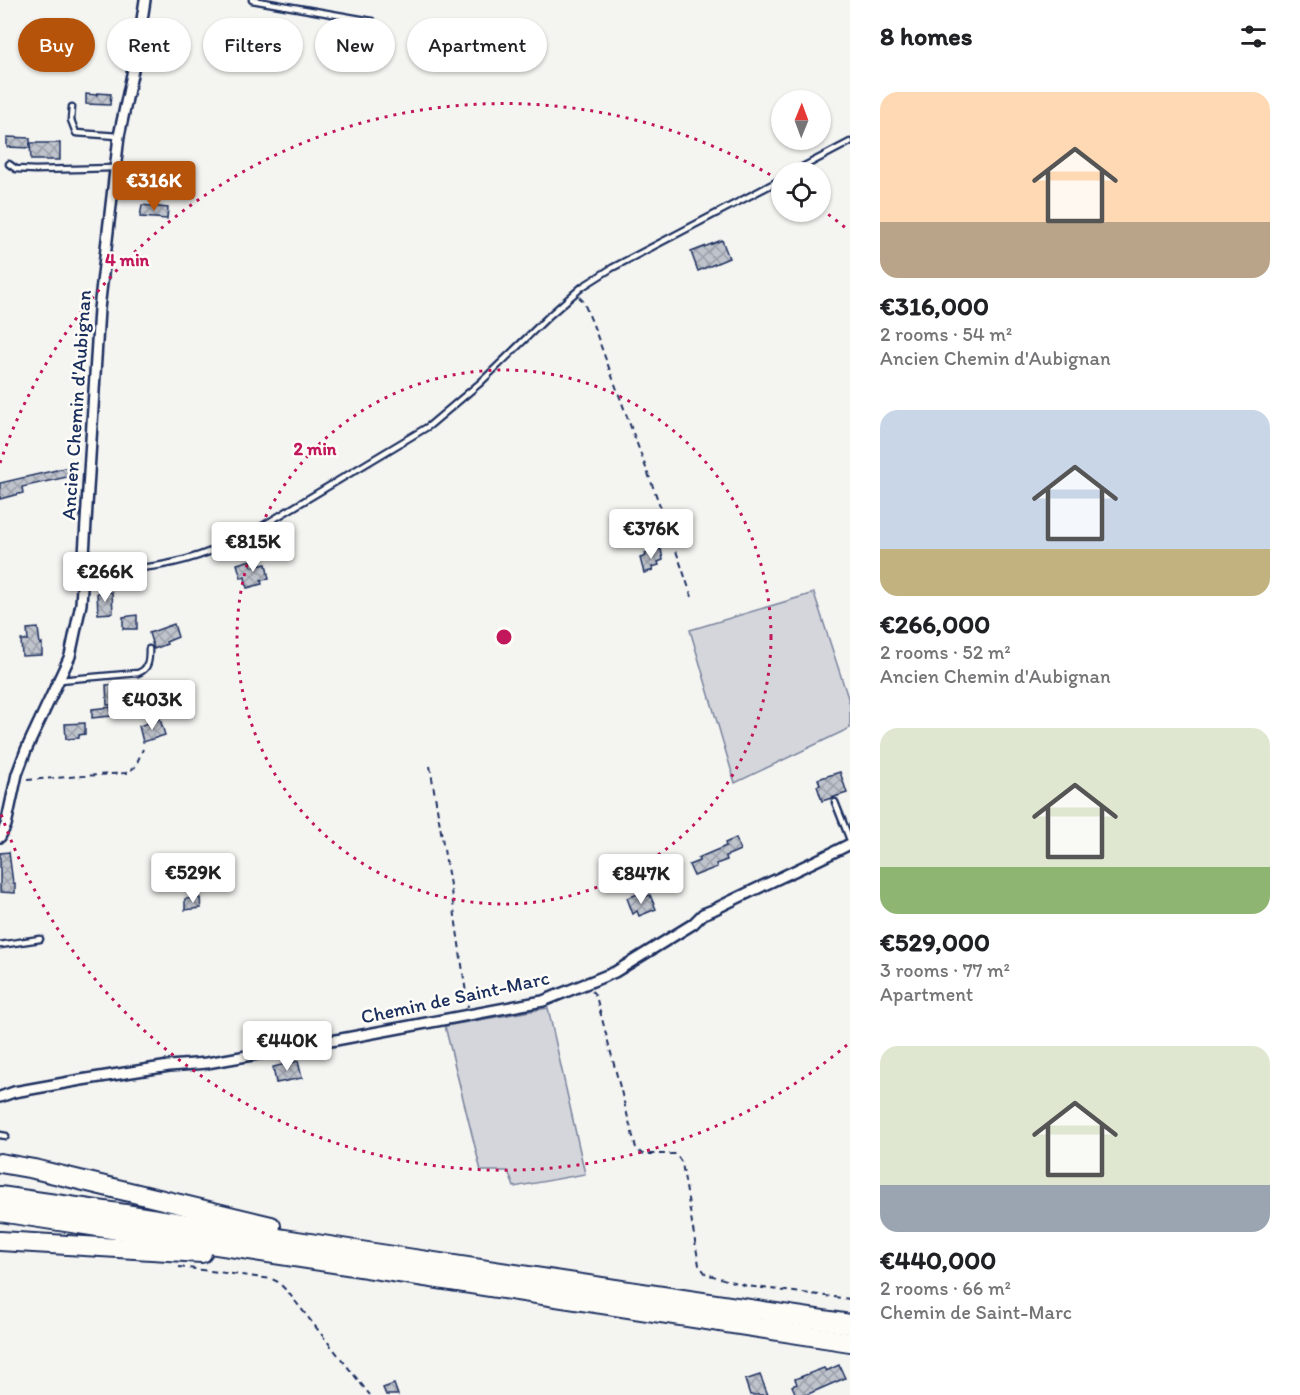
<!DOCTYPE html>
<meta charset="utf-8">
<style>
body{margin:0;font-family:Itim,sans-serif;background:#f6f6f6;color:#202124;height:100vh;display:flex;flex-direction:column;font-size:22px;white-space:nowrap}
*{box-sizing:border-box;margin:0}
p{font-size:20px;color:#757577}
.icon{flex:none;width:33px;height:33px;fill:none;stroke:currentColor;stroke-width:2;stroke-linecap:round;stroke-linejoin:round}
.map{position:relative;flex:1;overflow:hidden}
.drawer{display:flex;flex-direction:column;background:#fff;width:450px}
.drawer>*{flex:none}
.guide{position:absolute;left:18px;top:18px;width:570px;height:54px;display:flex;gap:12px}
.needle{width:39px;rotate:1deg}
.fabs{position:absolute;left:771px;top:90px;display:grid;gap:12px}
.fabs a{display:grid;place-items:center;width:60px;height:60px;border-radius:50%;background:#fff;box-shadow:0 2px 4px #0004;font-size:30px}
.price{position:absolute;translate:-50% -51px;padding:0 14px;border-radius:6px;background:#fff;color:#222;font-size:20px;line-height:39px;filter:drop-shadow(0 2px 3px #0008)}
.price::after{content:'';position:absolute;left:50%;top:36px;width:18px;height:14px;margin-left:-9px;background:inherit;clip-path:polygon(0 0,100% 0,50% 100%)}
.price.active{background:#b45309;color:#fff}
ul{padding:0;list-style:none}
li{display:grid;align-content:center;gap:12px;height:318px;padding:0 30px}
li span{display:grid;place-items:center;height:186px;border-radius:18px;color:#555}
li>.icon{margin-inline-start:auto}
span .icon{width:108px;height:108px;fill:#fffc;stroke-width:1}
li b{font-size:26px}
h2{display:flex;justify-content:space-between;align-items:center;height:72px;padding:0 30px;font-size:26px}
.tag{padding:0 21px;border-radius:27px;background:#fff;box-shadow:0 2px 4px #0004;font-size:21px;line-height:54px}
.tag.active{background:#b45309;color:#fff}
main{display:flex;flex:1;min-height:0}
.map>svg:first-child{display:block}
</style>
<main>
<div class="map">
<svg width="850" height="1395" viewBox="0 0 850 1395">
<defs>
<pattern id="building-cross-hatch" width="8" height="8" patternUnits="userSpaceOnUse" patternTransform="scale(1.5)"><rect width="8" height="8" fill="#bfc3cc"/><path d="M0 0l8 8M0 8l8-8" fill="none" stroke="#9a9fa9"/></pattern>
</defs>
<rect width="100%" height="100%" fill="#f4f4f1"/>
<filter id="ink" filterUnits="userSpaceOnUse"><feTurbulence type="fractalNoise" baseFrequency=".0167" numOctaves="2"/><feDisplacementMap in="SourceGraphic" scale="12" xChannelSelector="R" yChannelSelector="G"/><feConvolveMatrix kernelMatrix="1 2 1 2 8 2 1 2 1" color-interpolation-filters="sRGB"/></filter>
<g filter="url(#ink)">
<g fill="#d4d6db" stroke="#78829c" stroke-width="1.5">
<polygon points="814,593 850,704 850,728 735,783 690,630"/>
<polygon points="548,1008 585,1174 514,1187 508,1171 481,1171 445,1026"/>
</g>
<g fill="url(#building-cross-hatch)" stroke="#1b2f5e" stroke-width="1.5">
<polygon points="97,93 111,94 110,105 86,104 86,94 97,95"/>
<polygon points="7,137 30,138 30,148 7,147"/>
<polygon points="30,143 60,143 60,160 31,160"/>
<polygon points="142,205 168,208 167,219 140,217"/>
<polygon points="722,240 729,258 698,271 691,252"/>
<polygon points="74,466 76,475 22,487 23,493 0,499 0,483"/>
<polygon points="661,549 663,560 658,562 659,565 652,567 653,570 644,573 640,558 646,556 645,553"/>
<polygon points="251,560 252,567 266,564 269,579 261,580 262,584 247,588 245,577 241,578 237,564"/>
<polygon points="112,592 113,613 98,614 97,593"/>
<polygon points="137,615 137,629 123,629 123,617"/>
<polygon points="174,624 178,637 166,642 167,644 154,649 149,633"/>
<polygon points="38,628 40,644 42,643 42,655 22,656 21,640 28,640 27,629"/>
<polygon points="126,684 127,704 107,705 106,685"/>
<polygon points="111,707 111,716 92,718 92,709"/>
<polygon points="160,719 165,735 143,742 139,726"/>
<polygon points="85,723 85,734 79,735 79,738 66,739 65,724"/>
<polygon points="840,772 847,793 822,801 817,786 820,785 818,779"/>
<polygon points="736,838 740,850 726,856 727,860 716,864 717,867 694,876 689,865 699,861 698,858 726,846 725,843"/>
<polygon points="9,852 13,883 15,883 15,893 0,892 0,853"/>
<polygon points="638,894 640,899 650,895 656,909 639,916 637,911 633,914 627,898"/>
<polygon points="200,898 201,908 185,910 185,899"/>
<polygon points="298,1061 302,1078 276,1083 273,1067"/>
<polygon points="839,1365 845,1378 806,1395 796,1395 792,1386 797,1384 795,1379 824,1368 826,1371"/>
<polygon points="760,1375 768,1395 750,1395 745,1380"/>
<polygon points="394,1384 398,1395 386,1395 383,1388"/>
</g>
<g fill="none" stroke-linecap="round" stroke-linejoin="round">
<defs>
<g id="lane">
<polyline points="252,0 372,21"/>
<polyline points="72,107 71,120 76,133 118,136"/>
<polyline points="9,164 16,169 35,170 114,168"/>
<polyline points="793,172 850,142"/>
<path d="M 83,568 C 104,568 127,570 148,567 C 186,563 221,549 254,531 L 429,426 L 480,383 L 550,315 L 582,287 L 612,268 L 782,179"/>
<path d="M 60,680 L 138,673 C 149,669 149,660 149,649"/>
<polyline points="835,802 850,840"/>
<polyline points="0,945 40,939"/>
<polyline points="0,1135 6,1136"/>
</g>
<g id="street">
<polyline points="0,837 6,825 17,774 26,750 70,656 81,604 99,309 119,136 138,46 145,0"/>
<path d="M 0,1097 L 14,1092 L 81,1080 L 169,1066 L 207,1063 L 304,1046 L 543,1001 L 615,972 L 693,924 L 703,914 L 713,910 C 758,887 805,867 850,844"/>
</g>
<g id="highway">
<polyline points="0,1163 34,1169 271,1226"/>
<polyline points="0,1196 125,1214 374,1253 850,1324"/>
<polyline points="0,1212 850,1342"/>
<polyline points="0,1241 202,1253"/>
</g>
</defs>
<use href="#lane" stroke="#1b2f5e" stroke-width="9"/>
<use href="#street" stroke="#1b2f5e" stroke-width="14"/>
<use href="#highway" stroke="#1b2f5e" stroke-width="22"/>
<g stroke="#1b2f5e" stroke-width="2" stroke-dasharray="6 4.5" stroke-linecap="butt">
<polyline points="579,297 583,301 592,322 666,522 693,600"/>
<polyline points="430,766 454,909 468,1007"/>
<polyline points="27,780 126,773 135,767 143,749"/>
<polyline points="592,991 596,996 636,1148 642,1154 676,1154 682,1163 699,1265 706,1274 747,1286 850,1299"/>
<polyline points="179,1267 272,1279 278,1282 287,1291 370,1395"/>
</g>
<use href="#lane" stroke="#fdfcf7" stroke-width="4.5"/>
<use href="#street" stroke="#fdfcf7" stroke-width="9"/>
<use href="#highway" stroke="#fdfcf7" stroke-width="18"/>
</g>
</g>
<g fill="none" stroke="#c2185b" stroke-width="3" stroke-dasharray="3 6">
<circle cx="504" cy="637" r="267"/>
<path d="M847 1045A533 533 0 0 1 0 811M0 463A533 533 0 0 1 779 180M821 209A533 533 0 0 1 847 229"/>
</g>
<g text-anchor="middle" stroke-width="5" stroke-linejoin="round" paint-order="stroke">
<g font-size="20" fill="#1b2f5e" stroke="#fdfcf7">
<text transform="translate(76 405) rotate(-86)" y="7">Ancien Chemin d'Aubignan</text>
<text transform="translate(455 997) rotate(-12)" y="7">Chemin de Saint-Marc</text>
</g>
</g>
<circle cx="504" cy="637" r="9" fill="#c2185b" stroke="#fdfcf7" stroke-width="3"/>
<g font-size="18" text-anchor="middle" font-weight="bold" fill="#c2185b" stroke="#fdfcf7" stroke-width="5" stroke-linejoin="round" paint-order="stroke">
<text x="127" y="266">4 min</text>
<text x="315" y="455">2 min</text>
</g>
</svg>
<div class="fabs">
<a><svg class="needle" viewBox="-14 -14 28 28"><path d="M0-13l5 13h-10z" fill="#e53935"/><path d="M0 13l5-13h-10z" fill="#757577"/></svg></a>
<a><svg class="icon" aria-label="locate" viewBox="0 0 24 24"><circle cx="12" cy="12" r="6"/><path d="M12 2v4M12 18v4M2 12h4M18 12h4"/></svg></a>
</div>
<b class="price active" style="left:154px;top:212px">€316K</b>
<b class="price" style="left:651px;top:560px">€376K</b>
<b class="price" style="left:253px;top:573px">€815K</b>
<b class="price" style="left:105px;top:603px">€266K</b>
<b class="price" style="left:152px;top:731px">€403K</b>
<b class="price" style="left:193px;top:904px">€529K</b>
<b class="price" style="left:641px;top:905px">€847K</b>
<b class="price" style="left:287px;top:1072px">€440K</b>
<div class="guide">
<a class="tag active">Buy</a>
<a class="tag">Rent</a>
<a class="tag">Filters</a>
<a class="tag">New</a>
<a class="tag">Apartment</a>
</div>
</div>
<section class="drawer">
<h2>8 homes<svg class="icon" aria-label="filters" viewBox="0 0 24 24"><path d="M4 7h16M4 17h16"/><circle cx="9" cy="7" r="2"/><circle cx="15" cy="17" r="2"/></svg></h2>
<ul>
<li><span style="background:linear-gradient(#ffd9b3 70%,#b9a48a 0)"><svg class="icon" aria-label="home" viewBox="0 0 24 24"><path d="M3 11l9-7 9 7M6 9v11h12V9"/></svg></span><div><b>€316,000</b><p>2 rooms · 54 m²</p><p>Ancien Chemin d'Aubignan</p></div></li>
<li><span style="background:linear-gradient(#c9d6e8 75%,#c2b280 0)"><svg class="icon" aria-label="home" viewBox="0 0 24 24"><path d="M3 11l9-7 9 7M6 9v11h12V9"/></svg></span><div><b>€266,000</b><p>2 rooms · 52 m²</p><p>Ancien Chemin d'Aubignan</p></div></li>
<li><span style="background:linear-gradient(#dfe7d0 75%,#8fb573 0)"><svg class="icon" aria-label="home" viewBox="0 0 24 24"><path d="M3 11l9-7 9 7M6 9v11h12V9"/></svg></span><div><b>€529,000</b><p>3 rooms · 77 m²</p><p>Apartment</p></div></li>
<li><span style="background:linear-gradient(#dfe7d0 75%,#9aa5b1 0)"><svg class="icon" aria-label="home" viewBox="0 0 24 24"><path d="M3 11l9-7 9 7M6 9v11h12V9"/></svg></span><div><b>€440,000</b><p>2 rooms · 66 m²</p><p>Chemin de Saint-Marc</p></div></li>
</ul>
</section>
</main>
